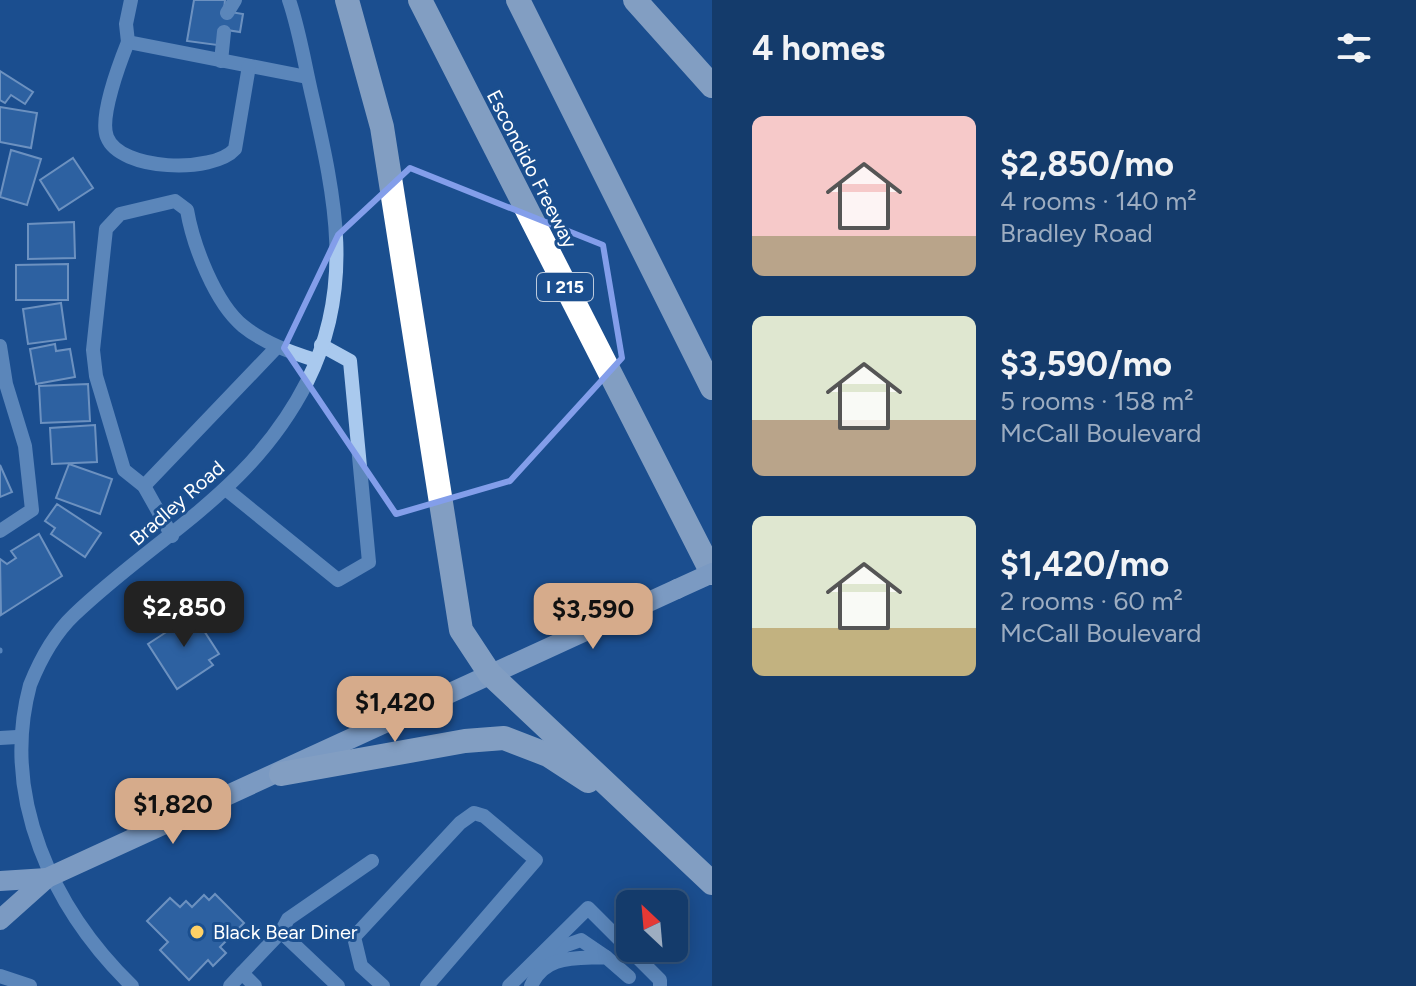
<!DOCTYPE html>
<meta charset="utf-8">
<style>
body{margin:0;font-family:Figtree,sans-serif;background:#214673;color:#f1f3f6;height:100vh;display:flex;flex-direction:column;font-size:30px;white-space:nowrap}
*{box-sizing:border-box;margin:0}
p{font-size:26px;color:#9dadc1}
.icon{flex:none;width:44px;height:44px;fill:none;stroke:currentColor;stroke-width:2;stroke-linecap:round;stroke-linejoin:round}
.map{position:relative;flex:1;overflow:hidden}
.panel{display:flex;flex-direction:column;background:#143b6b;width:704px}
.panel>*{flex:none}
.needle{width:52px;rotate:334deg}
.tools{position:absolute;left:616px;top:890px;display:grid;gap:16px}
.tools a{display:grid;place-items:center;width:72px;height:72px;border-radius:12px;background:#143b6b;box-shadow:0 4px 20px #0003,0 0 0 2px #33557e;font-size:40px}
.price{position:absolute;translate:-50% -68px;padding:0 18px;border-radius:16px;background:#d6ab8b;color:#111;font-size:26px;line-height:52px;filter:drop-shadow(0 2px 4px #0008)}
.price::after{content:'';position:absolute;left:50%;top:48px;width:24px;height:18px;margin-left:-12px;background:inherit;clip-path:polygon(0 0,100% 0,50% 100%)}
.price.active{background:#222;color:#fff}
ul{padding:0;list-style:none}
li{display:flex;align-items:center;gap:24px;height:200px;padding:0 40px}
li span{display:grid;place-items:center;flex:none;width:224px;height:160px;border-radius:12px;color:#555}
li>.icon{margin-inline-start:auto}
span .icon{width:96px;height:96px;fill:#fffc;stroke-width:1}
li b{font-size:34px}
h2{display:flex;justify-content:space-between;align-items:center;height:96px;padding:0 40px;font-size:34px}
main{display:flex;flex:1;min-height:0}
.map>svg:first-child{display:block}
</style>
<main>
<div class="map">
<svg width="712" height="986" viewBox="0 0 712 986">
<rect width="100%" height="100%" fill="#1b4f8f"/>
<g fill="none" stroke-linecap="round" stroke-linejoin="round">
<polyline stroke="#9cc4f0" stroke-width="5" points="0,651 0,650"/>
</g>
<g fill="#4478b7" stroke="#cfe3fa" stroke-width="2">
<polygon points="194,0 225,0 224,11 243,14 240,32 220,29 217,45 187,41"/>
<polygon points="0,71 33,92 25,104 11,95 5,103 0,100"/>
<polygon points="0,107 37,113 31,148 0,142"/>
<polygon points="11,150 41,159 27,205 0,197"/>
<polygon points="73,158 93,188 59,210 40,180"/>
<polygon points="74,222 75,258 28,259 28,224"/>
<polygon points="68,264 68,300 16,300 16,265"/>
<polygon points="61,303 66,339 28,344 23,309"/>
<polygon points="55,344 56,351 70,349 75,377 36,384 30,349"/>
<polygon points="88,384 90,421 41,423 39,386"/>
<polygon points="95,425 97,462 52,464 50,428"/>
<polygon points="69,464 112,479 100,514 56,498"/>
<polygon points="0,465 12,492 0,497"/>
<polygon points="57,504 101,533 85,557 51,534 55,528 45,521"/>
<polygon points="39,534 62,576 1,615 0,559 7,564 16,558 11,551"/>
<polygon points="188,606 219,654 209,660 213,665 177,689 148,644 174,627 169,618"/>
<polygon points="215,894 244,923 220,947 226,953 213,966 208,960 189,980 160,950 168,942 147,921 170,898 180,907 186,901 192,907 204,895 209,900"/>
</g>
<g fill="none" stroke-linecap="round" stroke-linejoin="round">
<g stroke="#a9c9ee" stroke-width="14">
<polyline points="131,0 126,24 128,42 307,77"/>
<polyline points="227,13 235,0"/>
<path d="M 128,42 C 120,62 99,117 107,137 C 120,171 213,174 235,149 L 249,66"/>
<polyline points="221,61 224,32"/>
<polyline points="0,346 6,384 25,446 32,510 0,531"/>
<polyline points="144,486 277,347"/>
<polyline points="227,490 338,580 369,562 350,361 321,345"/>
<path d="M 172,536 L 144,486 L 124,470 L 96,376 L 93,350 L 106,229 L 120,214 L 175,201 L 187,210 C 193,245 215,303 243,326 C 264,343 290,352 315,360"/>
<polyline points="0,738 17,737"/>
<polyline points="281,932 288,919 372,861"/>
<polyline points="552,961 564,946 581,940 606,957"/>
<polyline points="242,973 281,932 338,986"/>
<polyline points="0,976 30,986"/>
<path d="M 132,986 C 53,909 0,797 30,685 C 40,660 54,634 74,615 C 159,534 251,492 307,382 C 355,287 335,198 313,100 C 305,67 300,32 289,0"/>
<polyline points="230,986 242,973 255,986"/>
<polyline points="383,986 361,966 354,937 460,823 474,813 484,816 536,860 427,986"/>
<polyline points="509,986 588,908 660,980 660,986"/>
<path d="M 531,986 C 545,954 576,959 606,957 L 629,977"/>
</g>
<g stroke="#f0f6ff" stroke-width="20">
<polyline points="0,881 47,878"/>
<polyline points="0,920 47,878 677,589"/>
</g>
<g stroke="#fff" stroke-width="24">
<polyline points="347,0 382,127 461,630 490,674 712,883"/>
<polyline points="420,0 712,573"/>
<polyline points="518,0 712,388"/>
<polyline points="635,0 712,86"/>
<polyline points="281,774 465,741 504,738 548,755 588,781"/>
</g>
<polyline stroke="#f0f6ff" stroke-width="20" points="677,589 712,573"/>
</g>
<path d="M0 0H712V986H0ZM 410,168 L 603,245 L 622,358 L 510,481 L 396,514 L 284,348 L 338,235 Z" fill="#1b4f8f" fill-opacity=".55" fill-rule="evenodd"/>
<path fill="none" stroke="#839eea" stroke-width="6" stroke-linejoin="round" d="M 410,168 L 603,245 L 622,358 L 510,481 L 396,514 L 284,348 L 338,235 Z"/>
<circle fill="#ffd166" stroke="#1b4f8f" stroke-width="3" cx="197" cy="932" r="8"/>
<g text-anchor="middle" stroke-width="6" stroke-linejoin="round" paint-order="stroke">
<rect fill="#1b4f8f" stroke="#bbcadd" stroke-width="2" x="537" y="273" width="56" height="28" rx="6"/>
<g font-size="18" font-weight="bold" fill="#fff">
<text x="565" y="293">I 215</text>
</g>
<g font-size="20" fill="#fff" stroke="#1b4f8f">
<text transform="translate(532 169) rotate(63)" y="7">Escondido Freeway</text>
<text transform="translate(177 503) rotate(-41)" y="7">Bradley Road</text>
</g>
<g font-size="20" fill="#fff" stroke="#1b4f8f" text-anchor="start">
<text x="213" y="939">Black Bear Diner</text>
</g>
</g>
</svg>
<div class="tools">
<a><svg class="needle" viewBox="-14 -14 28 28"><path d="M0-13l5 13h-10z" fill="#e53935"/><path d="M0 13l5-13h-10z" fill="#9dadc1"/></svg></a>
</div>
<b class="price active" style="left:184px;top:649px">$2,850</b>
<b class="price" style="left:593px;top:651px">$3,590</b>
<b class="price" style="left:395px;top:744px">$1,420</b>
<b class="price" style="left:173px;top:846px">$1,820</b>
</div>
<section class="panel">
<h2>4 homes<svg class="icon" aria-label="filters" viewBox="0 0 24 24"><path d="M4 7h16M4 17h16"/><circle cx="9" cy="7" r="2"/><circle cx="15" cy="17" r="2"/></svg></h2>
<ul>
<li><span style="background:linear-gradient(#f6c9c9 75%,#b9a48a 0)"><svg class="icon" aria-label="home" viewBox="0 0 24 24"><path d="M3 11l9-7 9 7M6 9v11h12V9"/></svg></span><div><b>$2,850/mo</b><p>4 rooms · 140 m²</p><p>Bradley Road</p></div></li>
<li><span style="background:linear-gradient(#dfe7d0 65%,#b9a48a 0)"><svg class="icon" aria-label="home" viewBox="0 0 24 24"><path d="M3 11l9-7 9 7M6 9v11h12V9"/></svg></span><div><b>$3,590/mo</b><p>5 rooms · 158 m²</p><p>McCall Boulevard</p></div></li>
<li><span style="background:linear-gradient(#dfe7d0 70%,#c2b280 0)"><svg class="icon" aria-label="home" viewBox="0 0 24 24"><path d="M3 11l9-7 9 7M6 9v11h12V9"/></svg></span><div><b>$1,420/mo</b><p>2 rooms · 60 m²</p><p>McCall Boulevard</p></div></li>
</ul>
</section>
</main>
